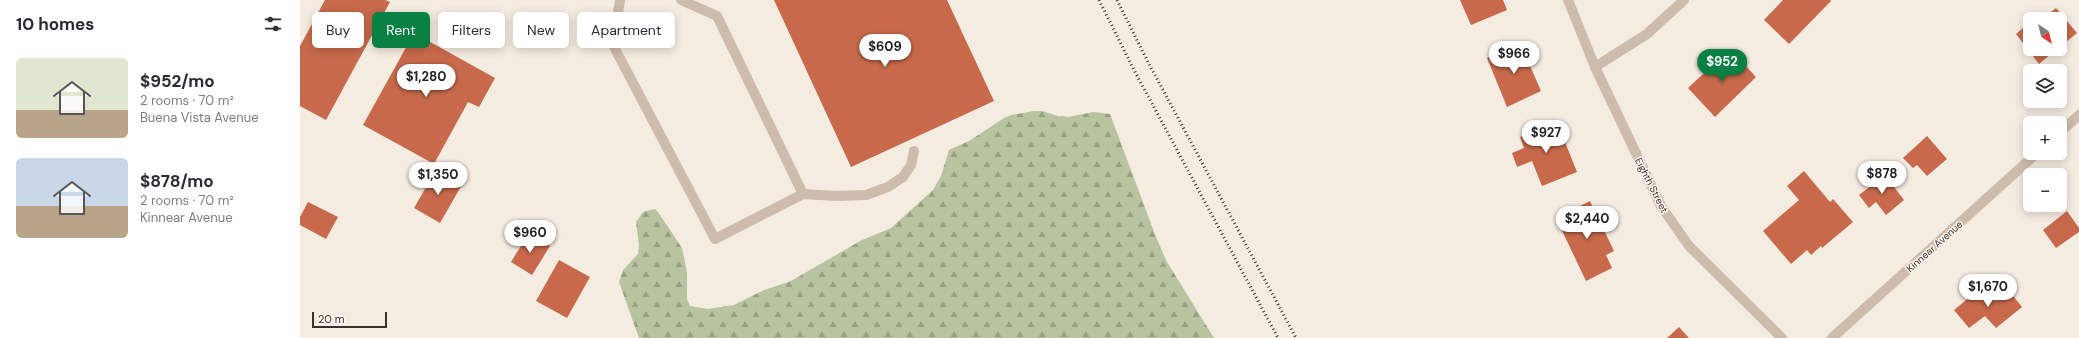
<!DOCTYPE html>
<meta charset="utf-8">
<style>
body{margin:0;font-family:"DM Sans",sans-serif;background:#f2f2f3;color:#2b2b33;height:100vh;display:flex;flex-direction:column;font-size:15px;white-space:nowrap}
*{box-sizing:border-box;margin:0}
p{font-size:13px;color:#7c7c81}
.icon{flex:none;width:22px;height:22px;fill:none;stroke:currentColor;stroke-width:2;stroke-linecap:round;stroke-linejoin:round}
.map{position:relative;flex:1;overflow:hidden}
.side{display:flex;flex-direction:column;background:#fff;width:300px}
.side>*{flex:none}
.hud{position:absolute;left:12px;top:12px;width:380px;height:36px;display:flex;gap:8px}
.needle{width:26px;rotate:145deg}
.fabs{position:absolute;left:1723px;top:12px;display:grid;gap:8px}
.fabs a{display:grid;place-items:center;width:44px;height:44px;border-radius:6px;background:#fff;box-shadow:0 2px 10px #0003;font-size:20px}
.scale{position:absolute;left:12px;bottom:10px;width:75px;box-sizing:border-box;padding-left:4px;border:2px solid #3b302b;border-top:0;font-size:11px;line-height:14px;white-space:nowrap;color:#3b302b;-webkit-text-stroke:3px #fbf5ee;paint-order:stroke}
.price{position:absolute;translate:-50% -34px;padding:0 9px;border-radius:14px;background:#fff;color:#222;font-size:13px;line-height:26px;filter:drop-shadow(0 1px 2px #0008)}
.price::after{content:'';position:absolute;left:50%;top:24px;width:12px;height:9px;margin-left:-6px;background:inherit;clip-path:polygon(0 0,100% 0,50% 100%)}
.price.active{background:#0b8043;color:#fff}
ul{padding:0;list-style:none}
li{display:flex;align-items:center;gap:12px;height:100px;padding:0 16px}
li span{display:grid;place-items:center;flex:none;width:112px;height:80px;border-radius:6px;color:#555}
li>.icon{margin-inline-start:auto}
span .icon{width:48px;height:48px;fill:#fffc;stroke-width:1}
li b{font-size:17px}
h2{display:flex;justify-content:space-between;align-items:center;height:48px;padding:0 16px;font-size:17px}
.tag{padding:0 14px;border-radius:6px;background:#fff;box-shadow:0 2px 10px #0003;font-size:14px;line-height:36px}
.tag.active{background:#0b8043;color:#fff}
main{display:flex;flex:1;min-height:0}
.map>svg:first-child{display:block}
</style>
<main>
<section class="side">
<h2>10 homes<svg class="icon" aria-label="filters" viewBox="0 0 24 24"><path d="M4 7h16M4 17h16"/><circle cx="9" cy="7" r="2"/><circle cx="15" cy="17" r="2"/></svg></h2>
<ul>
<li><span style="background:linear-gradient(#dfe7d0 65%,#b9a48a 0)"><svg class="icon" aria-label="home" viewBox="0 0 24 24"><path d="M3 11l9-7 9 7M6 9v11h12V9"/></svg></span><div><b>$952/mo</b><p>2 rooms · 70 m²</p><p>Buena Vista Avenue</p></div></li>
<li><span style="background:linear-gradient(#c9d6e8 60%,#b9a48a 0)"><svg class="icon" aria-label="home" viewBox="0 0 24 24"><path d="M3 11l9-7 9 7M6 9v11h12V9"/></svg></span><div><b>$878/mo</b><p>2 rooms · 70 m²</p><p>Kinnear Avenue</p></div></li>
</ul>
</section>
<div class="map">
<svg width="1779" height="338" viewBox="0 0 1779 338">
<defs>
<pattern id="forest-firs" width="22" height="20" patternUnits="userSpaceOnUse"><rect width="22" height="20" fill="#b8c4a0"/><path d="M5 1l3.5 6h-7zM16 11l3.5 6h-7z" fill="#97a083"/></pattern>
</defs>
<rect width="100%" height="100%" fill="#f4ebe1"/>
<polygon fill="url(#forest-firs)" points="734,111 742,111 758,116 768,117 793,112 810,114 856,237 867,262 914,338 339,338 319,282 323,270 338,254 339,245 336,222 343,212 355,209 358,212 382,248 387,272 387,299 390,306 408,309 434,305 464,290 491,281 562,240 591,228 633,190 641,176 649,150 669,141 704,118 711,115"/>
<g fill="#c8694b">
<polygon points="25,0 85,0 90,2 26,120 0,106 0,46"/>
<polygon points="474,0 647,0 694,101 551,167"/>
<polygon points="1160,0 1203,0 1207,10 1171,25"/>
<polygon points="1483,0 1530,0 1531,1 1489,44 1464,20"/>
<polygon points="1756,8 1777,33 1760,47 1760,19 1742,19"/>
<polygon points="1730,22 1730,49 1757,49 1739,64 1716,34"/>
<polygon points="114,33 195,78 179,107 168,102 134,164 63,125"/>
<polygon points="1220,43 1241,91 1207,107 1187,58"/>
<polygon points="1430,49 1456,77 1415,117 1388,88"/>
<polygon points="1257,122 1277,172 1242,186 1232,161 1217,167 1212,153 1224,148 1220,137"/>
<polygon points="1627,136 1647,159 1627,176 1617,165 1613,168 1603,158"/>
<polygon points="137,168 163,183 140,223 114,208"/>
<polygon points="1504,171 1530,202 1533,199 1553,222 1522,248 1521,246 1511,255 1507,250 1491,264 1463,231 1499,200 1487,186"/>
<polygon points="1585,175 1604,200 1586,215 1576,202 1569,208 1559,195"/>
<polygon points="1290,201 1314,251 1306,255 1312,268 1286,281 1256,218"/>
<polygon points="8,202 38,217 26,239 0,225 0,217"/>
<polygon points="1767,211 1779,228 1779,232 1756,248 1743,230"/>
<polygon points="229,233 250,246 232,275 211,262"/>
<polygon points="259,260 290,277 267,318 236,301"/>
<polygon points="1683,286 1696,301 1709,291 1722,307 1696,328 1685,316 1669,328 1654,310"/>
<polygon points="1379,327 1389,338 1367,338"/>
</g>
<g fill="none" stroke-linecap="round" stroke-linejoin="round">
<g stroke="#cdbbac" stroke-width="10">
<polyline points="320,0 313,45 415,239 503,194 537,196 566,195 588,187 603,177 611,165 614,151"/>
<polyline points="381,0 417,16 503,194"/>
</g>
<g stroke="#cdbbac" stroke-width="10">
<polyline points="1268,0 1295,67 1361,206 1389,246 1482,338"/>
<polyline points="1295,67 1347,34 1384,0"/>
<polyline points="1760,132 1779,115"/>
<polyline points="1532,338 1737,153"/>
</g>
<g stroke="#3b302b" stroke-width="3" stroke-dasharray="1 3" stroke-linecap="butt">
<polyline points="799,0 834,70 978,338"/>
<polyline points="817,0 848,62 996,338"/>
</g>
</g>
<g text-anchor="middle" stroke-width="3" stroke-linejoin="round" paint-order="stroke">
<g font-size="10" fill="#3b302b" stroke="#fbf5ee">
<text transform="translate(1352 185) rotate(63)" y="4">Eighth Street</text>
<text transform="translate(1634 246) rotate(-42)" y="4">Kinnear Avenue</text>
</g>
</g>
</svg>
<div class="fabs">
<a><svg class="needle" viewBox="-14 -14 28 28"><path d="M0-13l5 13h-10z" fill="#e53935"/><path d="M0 13l5-13h-10z" fill="#7c7c81"/></svg></a>
<a><svg class="icon" aria-label="layers" viewBox="0 0 24 24"><path d="M12 4l9 5-9 5-9-5zM3 14l9 5 9-5"/></svg></a>
<a>+</a>
<a>−</a>
</div>
<div class="scale">20 m</div>
<b class="price" style="left:585px;top:68px">$609</b>
<b class="price" style="left:1214px;top:75px">$966</b>
<b class="price active" style="left:1422px;top:83px">$952</b>
<b class="price" style="left:126px;top:98px">$1,280</b>
<b class="price" style="left:1246px;top:154px">$927</b>
<b class="price" style="left:1582px;top:195px">$878</b>
<b class="price" style="left:138px;top:196px">$1,350</b>
<b class="price" style="left:1287px;top:240px">$2,440</b>
<b class="price" style="left:230px;top:254px">$960</b>
<b class="price" style="left:1688px;top:308px">$1,670</b>
<div class="hud">
<a class="tag">Buy</a>
<a class="tag active">Rent</a>
<a class="tag">Filters</a>
<a class="tag">New</a>
<a class="tag">Apartment</a>
</div>
</div>
</main>
